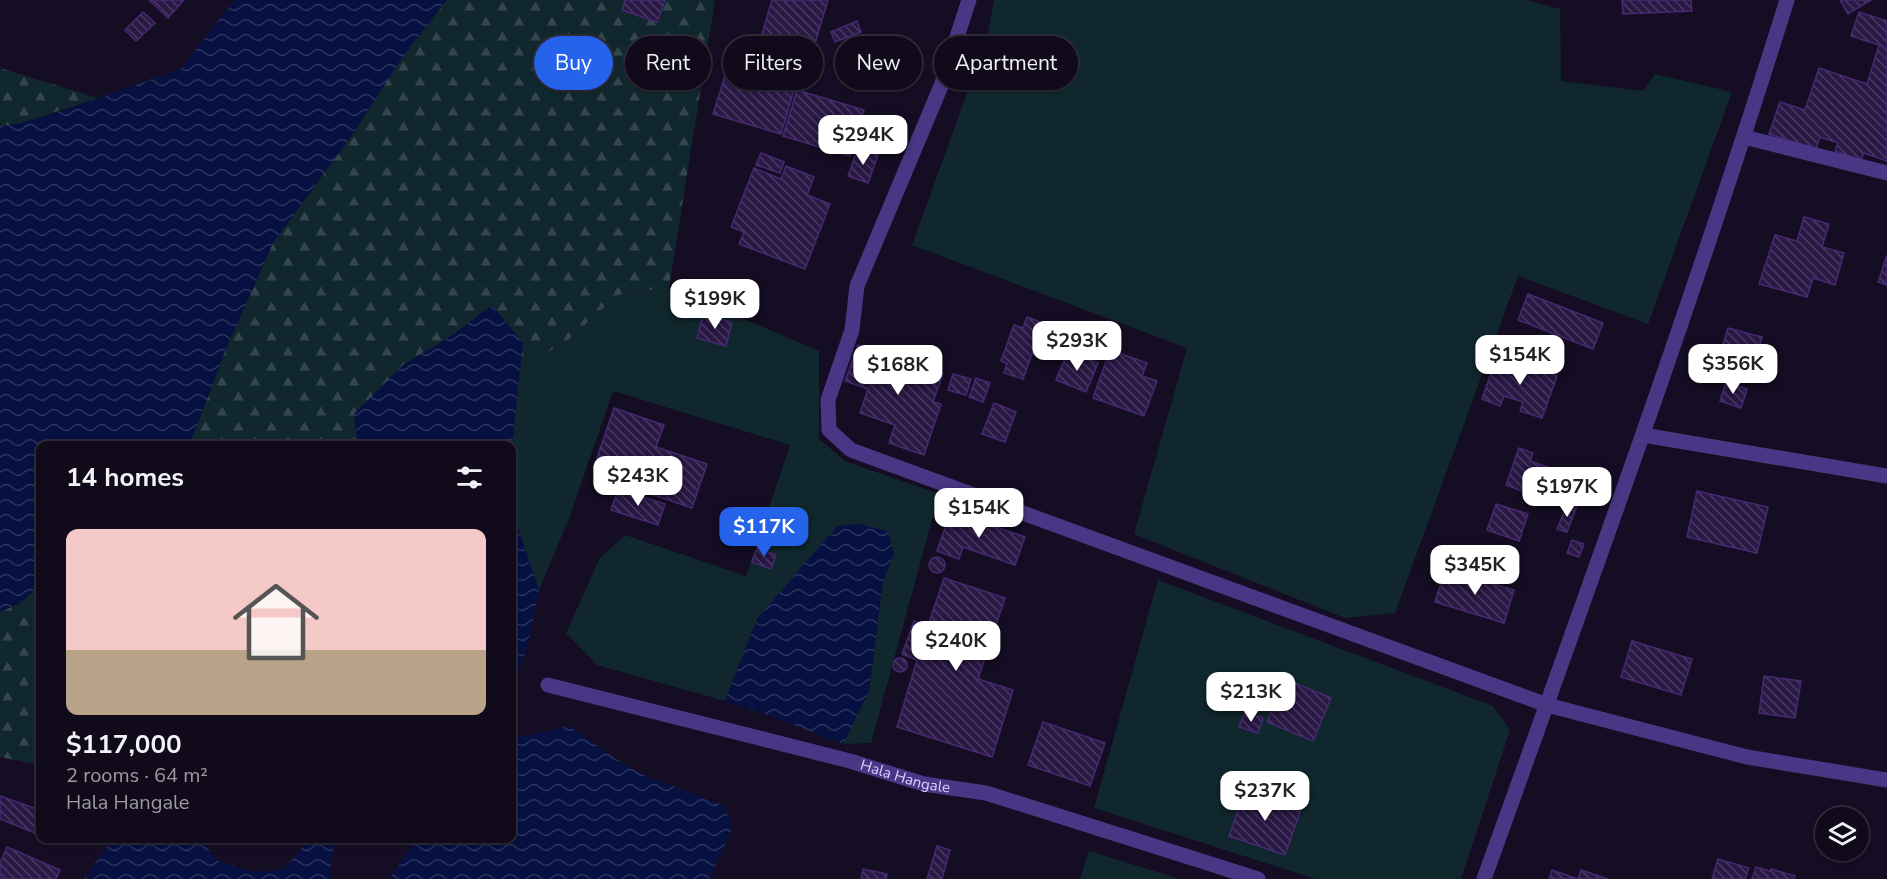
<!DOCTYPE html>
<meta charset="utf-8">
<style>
body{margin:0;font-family:"Nunito Sans",sans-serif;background:#191323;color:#f1f3f6;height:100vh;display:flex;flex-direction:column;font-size:22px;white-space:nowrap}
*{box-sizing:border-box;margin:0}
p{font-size:20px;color:#9c9aa2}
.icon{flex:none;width:33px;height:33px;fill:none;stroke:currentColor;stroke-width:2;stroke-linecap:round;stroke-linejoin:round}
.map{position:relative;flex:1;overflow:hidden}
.sheet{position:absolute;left:36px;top:441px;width:480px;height:402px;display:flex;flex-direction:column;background:#100a1a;border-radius:12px;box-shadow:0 2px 4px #0004,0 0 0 2px #302b39}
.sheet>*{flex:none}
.hud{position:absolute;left:534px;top:36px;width:570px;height:54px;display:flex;gap:12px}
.controls{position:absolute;left:1815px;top:807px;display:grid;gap:12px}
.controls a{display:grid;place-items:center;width:54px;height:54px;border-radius:50%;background:#100a1a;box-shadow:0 2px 4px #0004,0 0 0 2px #302b39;font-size:30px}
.price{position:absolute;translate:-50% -51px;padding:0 14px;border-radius:12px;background:#fff;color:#222;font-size:20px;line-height:39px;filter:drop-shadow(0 2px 3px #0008)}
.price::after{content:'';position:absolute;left:50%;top:36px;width:18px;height:14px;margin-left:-9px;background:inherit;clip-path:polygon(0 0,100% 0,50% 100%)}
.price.selected{background:#2563eb;color:#fff}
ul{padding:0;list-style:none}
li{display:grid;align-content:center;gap:12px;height:318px;padding:0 30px}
li span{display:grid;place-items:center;height:186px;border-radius:12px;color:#555}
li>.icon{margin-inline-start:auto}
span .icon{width:108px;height:108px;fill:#fffc;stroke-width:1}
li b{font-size:26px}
h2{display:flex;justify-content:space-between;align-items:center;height:72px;padding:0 30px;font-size:26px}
.chip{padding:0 21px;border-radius:27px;background:#100a1a;box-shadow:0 2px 4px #0004,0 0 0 2px #302b39;font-size:21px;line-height:54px}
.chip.selected{background:#2563eb;color:#fff}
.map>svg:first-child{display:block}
</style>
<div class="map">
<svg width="1887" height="879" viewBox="0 0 1887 879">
<defs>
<pattern id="forest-firs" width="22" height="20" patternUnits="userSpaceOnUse" patternTransform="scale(1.5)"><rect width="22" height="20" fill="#10282d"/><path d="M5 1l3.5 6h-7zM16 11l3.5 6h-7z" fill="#32464c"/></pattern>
<pattern id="water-waves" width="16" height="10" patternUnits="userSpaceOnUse" patternTransform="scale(1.5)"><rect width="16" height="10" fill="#071141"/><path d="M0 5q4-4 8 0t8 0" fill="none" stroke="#2b335e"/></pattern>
<pattern id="building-back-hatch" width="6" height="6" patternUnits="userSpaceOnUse" patternTransform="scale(1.5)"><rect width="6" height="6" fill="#2a1845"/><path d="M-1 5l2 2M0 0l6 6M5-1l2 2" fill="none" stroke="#483961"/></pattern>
</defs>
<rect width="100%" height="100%" fill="#150d23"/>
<g fill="#10282d">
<polygon points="994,0 1526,0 1560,9 1561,81 1643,91 1655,74 1732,92 1648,324 1518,276 1395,613 1345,618 1134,534 1187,348 912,245 987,38"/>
<polygon points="669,287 819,351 819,439 845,461 939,494 871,743 843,744 869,691 883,581 894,554 793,579 757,619 725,701 597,665 566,633 600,558 625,535 746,576 790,445 613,391 570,516 539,590 516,522 517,488 513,438 519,371 568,340 618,295"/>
<polygon points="1158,580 1493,706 1510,730 1461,879 1316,879 1094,808"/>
<polygon points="1089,851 1180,879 1080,879"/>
</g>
<g fill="url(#forest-firs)">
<polygon points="447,0 715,0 669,287 618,295 568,340 519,371 523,343 492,305 354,414 358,445 186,446 193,436 225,351 273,243 352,135 403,55"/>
<polygon points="0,68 98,98 21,123 0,126"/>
<polygon points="40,586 40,765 0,757 0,612 20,603"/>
</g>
<g fill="url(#water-waves)">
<polygon points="234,0 447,0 404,55 352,135 273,243 225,351 193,436 186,445 40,446 40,586 20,603 0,612 0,126 21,123 64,110 181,69"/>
<polygon points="492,305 523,343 513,438 517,488 516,522 539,590 527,648 512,686 512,446 358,445 354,414 404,364 451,336"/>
<polygon points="859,524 888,531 894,554 883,581 869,691 843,744 768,715 725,701 757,619 837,526"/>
<polygon points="569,726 625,765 644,775 723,805 733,827 709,879 389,879 417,839 512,838 512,739"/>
<polygon points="110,839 200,839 218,861 255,872 282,870 299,852 307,839 335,839 330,870 332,879 84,879 111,841"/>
</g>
<g fill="url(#building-back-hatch)" stroke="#462972" stroke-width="1.5">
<polygon points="149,0 184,0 168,18"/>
<polygon points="625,0 665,0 657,22 622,10"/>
<polygon points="772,0 828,0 810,60 759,44"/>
<polygon points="1622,0 1691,0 1692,11 1623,14"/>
<polygon points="1840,0 1871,0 1848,14"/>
<polygon points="143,12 155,23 136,41 125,30"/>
<polygon points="1859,12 1887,21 1887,161 1864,153 1861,160 1835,151 1838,143 1820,137 1816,149 1769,134 1780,102 1805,110 1819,68 1867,84 1879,45 1851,36"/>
<polygon points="857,21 861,32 835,42 831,32"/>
<polygon points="744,46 802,63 781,134 713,114 729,63 738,66"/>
<polygon points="797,90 864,110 850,156 783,136"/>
<polygon points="858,148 878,155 868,183 848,176"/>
<polygon points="761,153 784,162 780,173 756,165"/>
<polygon points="786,166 814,177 807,195 830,204 805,269 739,244 744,232 731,227 754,168 781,179"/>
<polygon points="1804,217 1829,224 1822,247 1844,253 1835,285 1813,278 1807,297 1759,284 1775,235 1797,241"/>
<polygon points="1887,255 1887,285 1878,282"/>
<polygon points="1528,294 1603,323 1593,349 1518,320"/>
<polygon points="703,315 732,322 726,346 697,338"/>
<polygon points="1027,317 1048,325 1043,340 1038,338 1023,379 1004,373 1007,364 1001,361 1014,325 1023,328"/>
<polygon points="1728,328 1762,337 1751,375 1717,365"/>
<polygon points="858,345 943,374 933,402 941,404 924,455 889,443 895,425 860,413 868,389 845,381"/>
<polygon points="1110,350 1147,363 1142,376 1157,381 1144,416 1093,398"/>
<polygon points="1068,351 1098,363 1086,392 1056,380"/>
<polygon points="1497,356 1557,376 1542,418 1520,411 1523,402 1504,396 1500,406 1482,399"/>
<polygon points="953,374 971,379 966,395 948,390"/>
<polygon points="976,378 990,383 983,402 969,397"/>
<polygon points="1726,382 1747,389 1741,408 1720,401"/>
<polygon points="994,403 1016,412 1005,442 982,434"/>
<polygon points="614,408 664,425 656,447 707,464 692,508 633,488 639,473 597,458"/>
<polygon points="1519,448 1533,453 1530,461 1553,469 1542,498 1506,485"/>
<polygon points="618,489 665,504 658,525 611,510"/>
<polygon points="1697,491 1768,507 1757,553 1687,537"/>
<polygon points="1568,503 1577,506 1567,532 1557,529"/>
<polygon points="1496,504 1528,514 1519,541 1487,530"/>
<polygon points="951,511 1025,537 1015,565 963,547 959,559 937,551"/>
<polygon points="1572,540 1584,544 1579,557 1567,553"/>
<polygon points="757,548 776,555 771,569 752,562"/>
<circle cx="937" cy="565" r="8"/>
<polygon points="1445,570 1514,590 1504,623 1435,602"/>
<polygon points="944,578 1005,598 978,679 1013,690 992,757 897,727 917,660 902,654 914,621 928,626"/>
<polygon points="1632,641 1692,659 1681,695 1621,677"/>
<circle cx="900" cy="665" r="7"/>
<polygon points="1764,676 1801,681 1795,718 1759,713"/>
<polygon points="1285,679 1331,698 1313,741 1267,722"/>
<polygon points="1245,712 1263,718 1258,733 1239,727"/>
<polygon points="1043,722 1105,743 1090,786 1028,765"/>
<polygon points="1245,790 1301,809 1285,855 1229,836"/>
<polygon points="0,796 40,810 40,816 35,833 0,819"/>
<polygon points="937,846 950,850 942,879 927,879"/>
<polygon points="7,847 60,870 56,879 0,879 0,863"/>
<polygon points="1718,859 1749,868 1745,879 1712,879"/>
<polygon points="1756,867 1770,871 1771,869 1795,876 1794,879 1752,879"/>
<polygon points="863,869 887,874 886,879 861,879"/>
<polygon points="1552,870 1578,879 1581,870 1608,879 1549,879"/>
</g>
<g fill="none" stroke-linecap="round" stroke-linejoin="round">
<g stroke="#493684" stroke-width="15">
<polyline points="1744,137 1887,173"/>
<polyline points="1643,435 1887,476"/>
<polyline points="1547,705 1747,757 1887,780"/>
</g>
<g stroke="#493684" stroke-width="15">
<polyline points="969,0 941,86 857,286 852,330 828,400 829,430 851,450 1547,705"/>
<path id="s1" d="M 548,685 L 850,761 L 924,784 L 986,793 L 1258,879"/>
<path d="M 1484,879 C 1589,587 1695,296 1787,0"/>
</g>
</g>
<g text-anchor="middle" stroke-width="4.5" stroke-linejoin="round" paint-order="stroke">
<g font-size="15" fill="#decfff" stroke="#150d23">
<text dy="5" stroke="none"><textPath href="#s1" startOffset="369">Hala Hangale</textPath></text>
</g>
</g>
</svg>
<div class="controls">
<a><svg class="icon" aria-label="layers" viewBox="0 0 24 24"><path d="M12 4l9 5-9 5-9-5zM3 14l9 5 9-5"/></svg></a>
</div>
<b class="price" style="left:863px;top:166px">$294K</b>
<b class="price" style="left:715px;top:330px">$199K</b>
<b class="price" style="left:1077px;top:372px">$293K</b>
<b class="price" style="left:1520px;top:386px">$154K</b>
<b class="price" style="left:1733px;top:395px">$356K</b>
<b class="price" style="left:898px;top:396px">$168K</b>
<b class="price" style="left:638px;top:507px">$243K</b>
<b class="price" style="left:1567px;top:518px">$197K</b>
<b class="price" style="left:979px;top:539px">$154K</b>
<b class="price selected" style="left:764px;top:558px">$117K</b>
<b class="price" style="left:1475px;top:596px">$345K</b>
<b class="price" style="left:956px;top:672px">$240K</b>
<b class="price" style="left:1251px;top:723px">$213K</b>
<b class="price" style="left:1265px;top:822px">$237K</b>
<div class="hud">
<a class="chip selected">Buy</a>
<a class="chip">Rent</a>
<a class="chip">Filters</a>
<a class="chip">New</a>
<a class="chip">Apartment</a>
</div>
<section class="sheet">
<h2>14 homes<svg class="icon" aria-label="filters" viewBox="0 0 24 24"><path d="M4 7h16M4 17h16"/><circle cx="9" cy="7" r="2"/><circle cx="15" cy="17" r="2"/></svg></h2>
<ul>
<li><span style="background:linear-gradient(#f6c9c9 65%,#b9a48a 0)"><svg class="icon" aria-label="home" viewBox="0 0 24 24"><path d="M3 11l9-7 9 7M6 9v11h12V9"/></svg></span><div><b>$117,000</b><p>2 rooms · 64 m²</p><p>Hala Hangale</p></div></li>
</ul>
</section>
</div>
